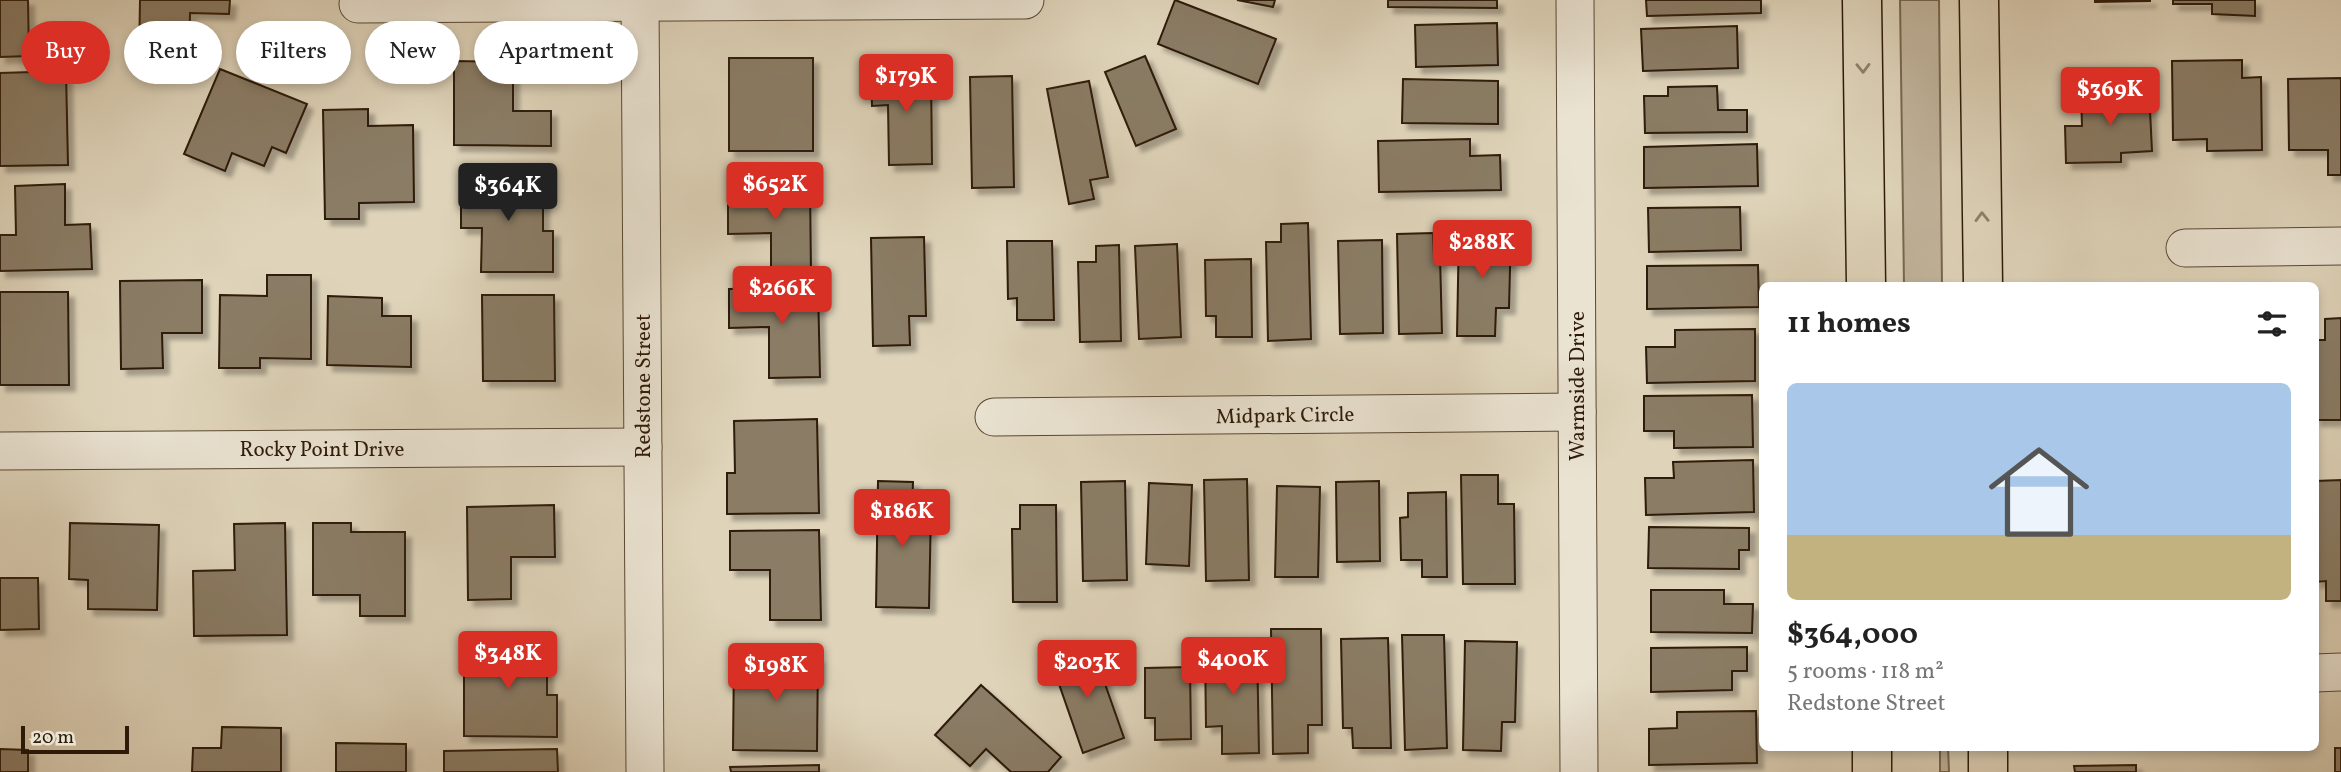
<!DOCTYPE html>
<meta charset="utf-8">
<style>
body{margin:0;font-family:Vollkorn,serif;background:#f2f2f2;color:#222;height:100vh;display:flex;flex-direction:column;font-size:26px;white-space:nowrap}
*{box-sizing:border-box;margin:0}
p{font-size:23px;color:#767676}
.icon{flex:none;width:38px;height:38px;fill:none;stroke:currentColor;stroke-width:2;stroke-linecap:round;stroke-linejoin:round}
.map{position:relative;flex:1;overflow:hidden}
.details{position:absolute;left:1759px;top:282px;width:560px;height:469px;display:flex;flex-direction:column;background:#fff;border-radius:10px;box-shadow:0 4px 10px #0003}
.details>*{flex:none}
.banner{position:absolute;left:21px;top:21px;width:665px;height:63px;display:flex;gap:14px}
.scale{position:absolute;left:21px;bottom:18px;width:108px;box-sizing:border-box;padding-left:7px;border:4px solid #2d1a08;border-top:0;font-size:19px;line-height:24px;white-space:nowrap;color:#2d1a08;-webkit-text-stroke:5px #eae3d2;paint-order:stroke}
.price{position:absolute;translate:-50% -60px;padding:0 16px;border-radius:7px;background:#d93025;color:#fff;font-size:23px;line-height:46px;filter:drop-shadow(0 2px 4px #0008)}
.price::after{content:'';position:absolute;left:50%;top:42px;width:21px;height:16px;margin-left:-10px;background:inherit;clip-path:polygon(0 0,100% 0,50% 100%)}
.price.on{background:#222;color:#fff}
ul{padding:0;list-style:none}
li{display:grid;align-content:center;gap:14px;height:371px;padding:0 28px}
li span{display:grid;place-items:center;height:217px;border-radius:10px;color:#555}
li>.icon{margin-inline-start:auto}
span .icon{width:126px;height:126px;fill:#fffc;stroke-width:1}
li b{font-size:30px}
h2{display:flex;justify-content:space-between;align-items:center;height:84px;padding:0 28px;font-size:30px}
.chip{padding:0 24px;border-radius:32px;background:#fff;box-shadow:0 4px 10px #0003;font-size:24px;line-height:63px}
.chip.on{background:#d93025;color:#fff}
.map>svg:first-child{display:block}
</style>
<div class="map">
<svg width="2341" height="772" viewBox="0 0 2341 772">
<defs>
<filter id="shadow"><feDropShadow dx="6" dy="6" stdDeviation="2" flood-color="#0004"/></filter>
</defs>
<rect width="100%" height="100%" fill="#dfd4ba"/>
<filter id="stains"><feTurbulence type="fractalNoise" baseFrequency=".00286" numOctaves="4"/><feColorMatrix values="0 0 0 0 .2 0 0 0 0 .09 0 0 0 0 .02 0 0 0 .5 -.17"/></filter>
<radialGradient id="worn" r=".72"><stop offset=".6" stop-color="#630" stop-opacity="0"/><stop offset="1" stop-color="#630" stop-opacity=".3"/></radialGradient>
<g fill="#c1b49c" stroke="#776752" stroke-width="2">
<polygon points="1900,0 1939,0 1942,285 1904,285"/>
<polygon points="1940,747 1948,747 1949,772 1940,772"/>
</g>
<g fill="#8a7b65" stroke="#2d1a08" stroke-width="2" filter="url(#shadow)">
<polygon points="0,0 28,0 29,56 0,57"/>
<polygon points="140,0 230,0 229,14 190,13 189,61 139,60"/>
<polygon points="1175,0 1276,39 1258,84 1158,44"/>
<polygon points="1237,0 1275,0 1273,7"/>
<polygon points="1388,0 1497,0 1497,8 1388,7"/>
<polygon points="1646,0 1761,0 1761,13 1647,16"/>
<polygon points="2095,0 2150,0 2150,1 2095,2"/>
<polygon points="2173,0 2255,0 2255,16 2212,14 2212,4 2173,4"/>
<polygon points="1497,23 1498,65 1416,67 1415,25"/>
<polygon points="1737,26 1738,68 1643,71 1641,29"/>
<polygon points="1145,56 1176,129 1136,146 1105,72"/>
<rect x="729" y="58" width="84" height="93"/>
<polygon points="2242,60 2242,78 2261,77 2262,150 2207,151 2207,139 2173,140 2172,61"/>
<polygon points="454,61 513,62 513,111 551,111 551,146 454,145"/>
<polygon points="220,69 307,104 286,153 272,147 264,166 232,153 225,171 184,154"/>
<polygon points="66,71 68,165 0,166 0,73"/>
<polygon points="931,71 932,164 889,165 888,105 872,106 871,72"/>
<polygon points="1012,76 1014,187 972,188 970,77"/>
<polygon points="2341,78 2341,175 2328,175 2328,150 2289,150 2288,79"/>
<polygon points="1403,79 1498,81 1498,124 1402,123"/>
<polygon points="1089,81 1108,177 1090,180 1094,199 1069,204 1047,89"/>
<polygon points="1717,86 1718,110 1747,110 1747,132 1645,133 1644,96 1668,96 1668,87"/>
<polygon points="2149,90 2152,151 2121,153 2121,162 2066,163 2065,126 2082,126 2081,93"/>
<polygon points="368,109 368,126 413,125 414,202 359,203 359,219 325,219 323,110"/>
<polygon points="1470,139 1470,156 1500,155 1501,190 1379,192 1378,141"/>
<polygon points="1757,144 1758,186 1644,188 1644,147"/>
<polygon points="461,178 543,178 543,231 553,231 553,272 481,272 482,228 461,228"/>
<polygon points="65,184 65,225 90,224 92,269 0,271 0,235 16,235 15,186"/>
<polygon points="810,184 811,274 771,275 771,233 728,234 728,185"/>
<polygon points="1740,207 1741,250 1649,252 1648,208"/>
<polygon points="1308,223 1311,339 1268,341 1266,242 1281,242 1281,224"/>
<polygon points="1459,229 1511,230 1509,308 1496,308 1495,336 1457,336"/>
<polygon points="1433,233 1434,257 1440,256 1442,333 1399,334 1397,234"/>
<polygon points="924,237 926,316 909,316 910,345 873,346 871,238"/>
<polygon points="1382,240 1383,333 1340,334 1338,241"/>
<polygon points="1007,241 1052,241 1054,320 1017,320 1017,298 1008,299"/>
<polygon points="1177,244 1181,337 1139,339 1135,246"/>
<polygon points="1119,245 1121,341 1080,342 1078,262 1096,262 1096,246"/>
<polygon points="1251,259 1252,337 1216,337 1216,316 1206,316 1205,260"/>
<polygon points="1758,265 1759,307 1647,309 1647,266"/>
<polygon points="267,275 311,275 311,359 260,358 260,368 219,368 220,295 267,296"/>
<polygon points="202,280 202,333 162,333 163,368 121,369 120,281"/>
<polygon points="818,287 820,377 769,378 769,327 729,328 729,289"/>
<polygon points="0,292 68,292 69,385 0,385"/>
<polygon points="482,295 554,295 555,381 483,381"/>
<polygon points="328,296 382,298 382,316 411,316 411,367 327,365"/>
<polygon points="2341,318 2341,420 2315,420 2315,340 2325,340 2325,319"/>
<polygon points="1755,329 1755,381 1647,383 1646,347 1675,347 1675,330"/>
<polygon points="1752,395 1753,447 1674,448 1674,431 1644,431 1644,396"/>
<polygon points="817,419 819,513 727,514 727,473 735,473 734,421"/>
<polygon points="1753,460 1754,512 1646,515 1645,478 1674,478 1673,462"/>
<polygon points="1461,475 1498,475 1498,504 1514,504 1515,584 1463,584"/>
<polygon points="1247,479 1249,580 1206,581 1204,480"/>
<polygon points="2341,480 2341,601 2326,601 2326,581 2315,582 2315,481"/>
<polygon points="878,481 913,482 912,509 931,510 929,608 876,607"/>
<polygon points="1125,481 1127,580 1083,581 1081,482"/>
<polygon points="1379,481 1380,561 1337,562 1336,482"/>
<polygon points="1149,483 1192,485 1189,566 1146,564"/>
<polygon points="1277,486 1320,487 1318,577 1275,577"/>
<polygon points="1446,492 1447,577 1422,577 1422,560 1401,560 1400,518 1408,517 1408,493"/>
<polygon points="554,505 555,557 511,557 511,599 468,600 467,507"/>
<polygon points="1020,505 1056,505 1057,602 1013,602 1012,529 1020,529"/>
<polygon points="70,523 159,525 157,610 88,609 88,580 69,579"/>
<polygon points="285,523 287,635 194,636 193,571 235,570 234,524"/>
<polygon points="313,523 351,523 351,532 405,532 405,616 360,616 360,595 313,595"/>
<polygon points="1649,527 1749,528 1749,550 1739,550 1739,569 1648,568"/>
<polygon points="819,530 821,620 770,620 770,570 730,570 730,531"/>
<polygon points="0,578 38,578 39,629 0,630"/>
<polygon points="1651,590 1724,590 1724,604 1753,604 1752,633 1651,632"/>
<polygon points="1271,629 1321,629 1322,725 1308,725 1308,753 1273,754"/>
<polygon points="1402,635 1444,635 1447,748 1405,750"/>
<polygon points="1388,638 1391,748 1353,748 1352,728 1343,728 1341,639"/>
<polygon points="1465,641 1517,642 1515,722 1502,722 1501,751 1463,750"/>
<polygon points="464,642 547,642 547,695 557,695 557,737 464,736"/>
<polygon points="1257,645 1259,753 1222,754 1222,726 1206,727 1205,647"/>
<polygon points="1092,647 1124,738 1083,753 1051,661"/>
<polygon points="1747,647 1747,671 1732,671 1732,690 1651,692 1651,648"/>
<polygon points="734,656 818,657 817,751 733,750"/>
<polygon points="1190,667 1191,739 1155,740 1155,718 1145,718 1145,668"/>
<polygon points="981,685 1061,757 1048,772 1011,772 986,749 970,766 935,735"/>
<polygon points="1756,711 1757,763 1649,765 1649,729 1677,728 1677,712"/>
<polygon points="222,727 281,728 281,772 192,772 193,748 221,748"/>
<polygon points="336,743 406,744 406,772 336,772"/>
<rect x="2335" y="748" width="6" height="24"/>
<polygon points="0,749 28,750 28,772 0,772"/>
<polygon points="557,749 558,772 444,772 444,751"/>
<polygon points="819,765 819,772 731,772 730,767"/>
<polygon points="2136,765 2136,772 2075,772 2074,766"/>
</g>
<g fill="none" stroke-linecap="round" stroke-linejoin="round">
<defs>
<g id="minor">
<polyline points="640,0 645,772"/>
<polyline points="1575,0 1579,772"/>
<polyline points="358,4 1025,0"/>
<polyline points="2185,248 2341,246"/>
<polyline points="994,417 1577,412"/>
<polyline points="0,451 643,447"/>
<polyline points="2315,673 2341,672"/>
</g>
<g id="major">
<polyline points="1862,0 1866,285"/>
<polyline points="1979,0 1983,285"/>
<polyline points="1872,747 1872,772"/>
<polyline points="1988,747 1988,772"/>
</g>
</defs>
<use href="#minor" stroke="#5a4834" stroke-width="39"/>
<use href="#major" stroke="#2d1a08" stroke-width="41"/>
<use href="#minor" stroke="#eae3d2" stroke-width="37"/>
<use href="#major" stroke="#dfd4ba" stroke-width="38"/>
</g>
<defs><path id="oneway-chevron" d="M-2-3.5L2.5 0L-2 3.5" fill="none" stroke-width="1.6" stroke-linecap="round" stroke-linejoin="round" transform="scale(1.75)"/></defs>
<g stroke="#8f806a">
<use href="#oneway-chevron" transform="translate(1863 68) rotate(89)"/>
<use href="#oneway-chevron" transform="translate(1982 217) rotate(-91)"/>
</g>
<g text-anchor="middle" stroke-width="7" stroke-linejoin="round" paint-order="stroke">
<g font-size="21" fill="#2d1a08" stroke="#eae3d2">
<text transform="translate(643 386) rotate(-90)" y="7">Redstone Street</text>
<text transform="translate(1577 386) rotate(-90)" y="7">Warmside Drive</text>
<text transform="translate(1285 415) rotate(-1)" y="7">Midpark Circle</text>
<text x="322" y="456">Rocky Point Drive</text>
</g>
</g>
<rect width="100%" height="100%" filter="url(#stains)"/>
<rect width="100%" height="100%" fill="url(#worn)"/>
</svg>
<div class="scale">20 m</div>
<b class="price" style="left:906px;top:114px">$179K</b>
<b class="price" style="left:2110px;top:127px">$369K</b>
<b class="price" style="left:775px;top:222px">$652K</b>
<b class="price on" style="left:508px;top:223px">$364K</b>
<b class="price" style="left:1482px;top:280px">$288K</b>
<b class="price" style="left:782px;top:326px">$266K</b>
<b class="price" style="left:902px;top:549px">$186K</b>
<b class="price" style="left:508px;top:691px">$348K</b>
<b class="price" style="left:1233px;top:697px">$400K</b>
<b class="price" style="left:1087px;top:700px">$203K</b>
<b class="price" style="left:776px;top:703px">$198K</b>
<div class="banner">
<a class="chip on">Buy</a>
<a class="chip">Rent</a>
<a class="chip">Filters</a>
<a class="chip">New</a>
<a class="chip">Apartment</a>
</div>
<section class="details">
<h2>11 homes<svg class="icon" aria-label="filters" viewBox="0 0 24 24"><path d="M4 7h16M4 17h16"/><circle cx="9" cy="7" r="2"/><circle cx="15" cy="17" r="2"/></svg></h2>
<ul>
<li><span style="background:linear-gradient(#a9c7e8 70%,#c2b280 0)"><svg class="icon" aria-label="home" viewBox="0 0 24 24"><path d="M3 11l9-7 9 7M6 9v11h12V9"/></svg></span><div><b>$364,000</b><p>5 rooms · 118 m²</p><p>Redstone Street</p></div></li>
</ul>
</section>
</div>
